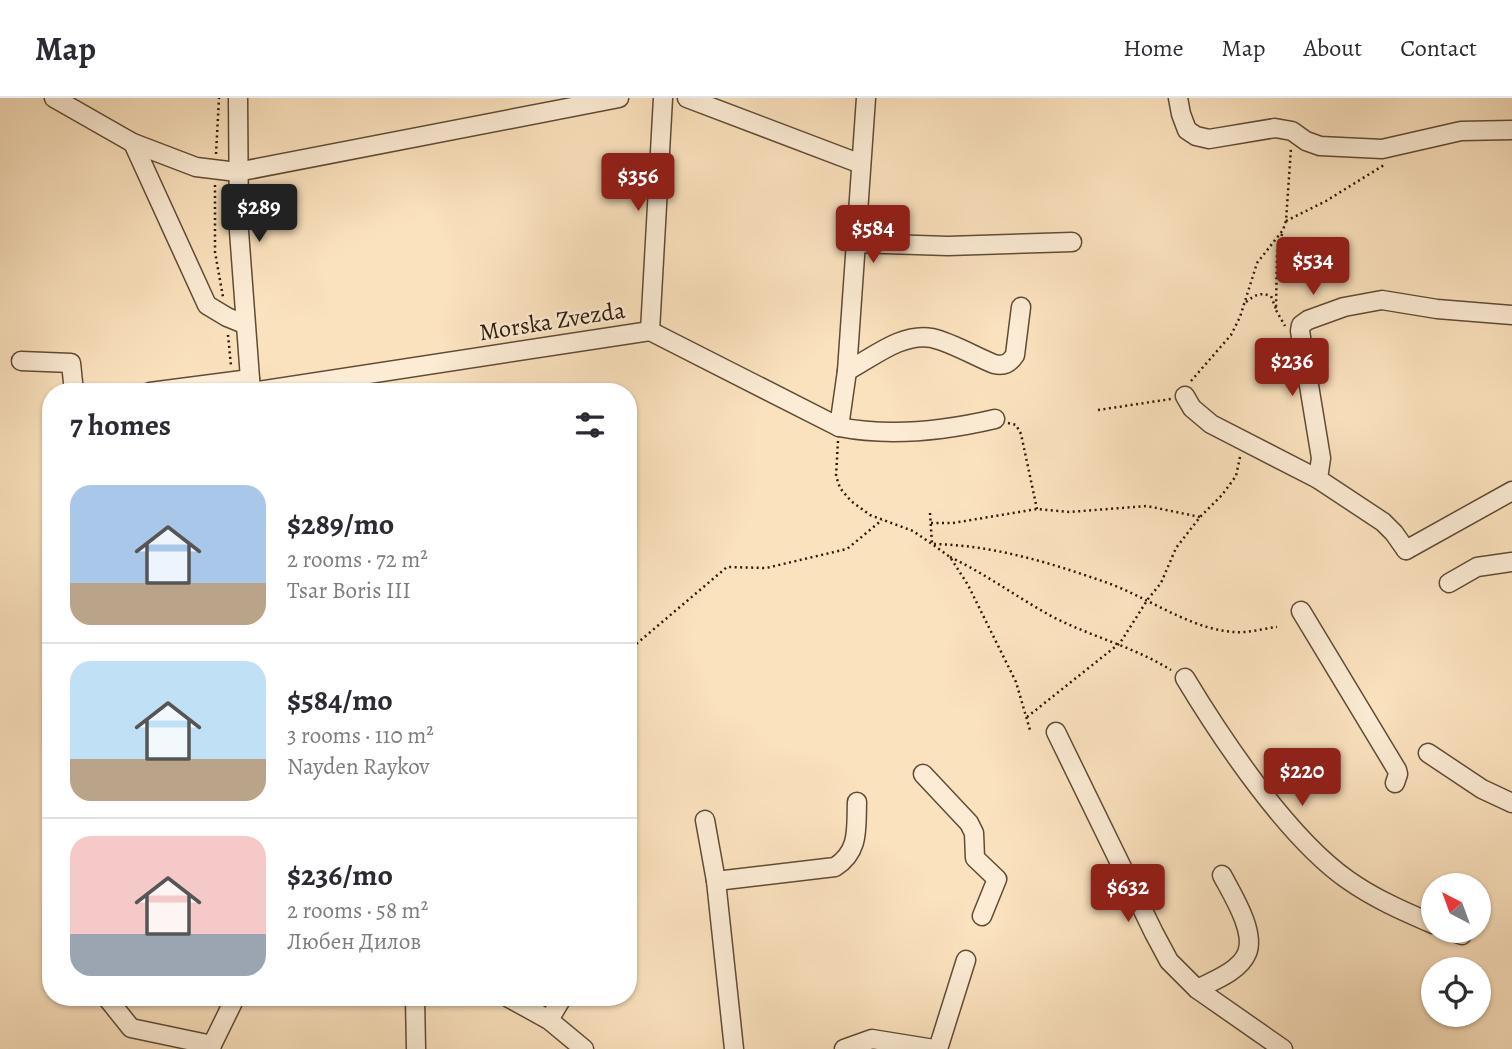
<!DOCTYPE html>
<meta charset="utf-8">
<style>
body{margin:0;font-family:Alegreya,serif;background:#f7f7f7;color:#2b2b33;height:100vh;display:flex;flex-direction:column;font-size:26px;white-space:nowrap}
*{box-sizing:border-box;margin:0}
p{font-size:23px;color:#7c7c81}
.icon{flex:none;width:38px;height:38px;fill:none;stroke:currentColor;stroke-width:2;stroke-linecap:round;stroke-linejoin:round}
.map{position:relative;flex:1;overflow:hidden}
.panel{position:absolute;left:42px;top:285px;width:595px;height:623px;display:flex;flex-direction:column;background:#fff;border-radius:28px;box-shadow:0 2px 5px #0004}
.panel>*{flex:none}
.needle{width:46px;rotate:319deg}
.fabs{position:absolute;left:1421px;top:775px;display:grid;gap:14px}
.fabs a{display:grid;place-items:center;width:70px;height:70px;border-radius:50%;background:#fff;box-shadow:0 2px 5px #0004;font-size:35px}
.price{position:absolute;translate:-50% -60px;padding:0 16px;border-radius:7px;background:#8f2418;color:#fff;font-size:23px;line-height:46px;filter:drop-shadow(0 2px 4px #0008)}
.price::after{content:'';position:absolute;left:50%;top:42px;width:21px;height:16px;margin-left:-10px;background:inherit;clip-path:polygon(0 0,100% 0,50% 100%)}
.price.current{background:#222;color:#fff}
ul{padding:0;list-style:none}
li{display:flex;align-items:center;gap:21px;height:175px;padding:0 28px}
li+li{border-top:2px solid #e1e1e2}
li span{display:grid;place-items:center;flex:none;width:196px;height:140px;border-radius:21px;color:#555}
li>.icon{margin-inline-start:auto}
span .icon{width:84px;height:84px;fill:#fffc;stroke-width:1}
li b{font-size:30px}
h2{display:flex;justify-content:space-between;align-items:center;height:84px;padding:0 28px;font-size:30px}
header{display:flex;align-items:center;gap:42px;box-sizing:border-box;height:98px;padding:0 35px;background:#fff;border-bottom:2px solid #e1e1e2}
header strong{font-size:33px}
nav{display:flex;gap:38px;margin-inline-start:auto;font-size:24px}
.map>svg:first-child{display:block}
</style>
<header>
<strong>Map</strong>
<nav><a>Home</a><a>Map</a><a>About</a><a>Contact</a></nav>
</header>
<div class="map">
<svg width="1512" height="951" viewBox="0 0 1512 951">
<rect width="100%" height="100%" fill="#fbe2be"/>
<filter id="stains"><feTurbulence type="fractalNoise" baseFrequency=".00286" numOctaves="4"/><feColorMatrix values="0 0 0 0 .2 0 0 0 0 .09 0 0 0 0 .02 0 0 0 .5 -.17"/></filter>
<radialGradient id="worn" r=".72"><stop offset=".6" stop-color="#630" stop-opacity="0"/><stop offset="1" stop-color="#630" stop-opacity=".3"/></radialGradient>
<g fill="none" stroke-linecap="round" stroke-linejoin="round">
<defs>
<g id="minor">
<polyline points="54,0 133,45 196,69 237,74 619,0"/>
<polyline points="238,0 239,133 251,294"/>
<polyline points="687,0 861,66"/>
<polyline points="1178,0 1181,16 1187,32 1196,38 1209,41 1275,30 1292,33 1306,43 1320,48 1382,51 1461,33 1512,32"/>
<polyline points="133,45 207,207 227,219 244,226"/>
<polyline points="855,145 948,148 1072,144"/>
<polyline points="650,233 663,0"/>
<polyline points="21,263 71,265 74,294"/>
<path d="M 847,273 C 872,260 902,234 932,240 C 953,245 974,258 994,266 C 1004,268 1009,266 1015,257 L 1021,209"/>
<polyline points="150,294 250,281"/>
<path d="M 251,294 L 650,233 L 839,329 C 890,339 944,333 995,321"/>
<polyline points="1185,298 1192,310 1211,326 1318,381 1383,424 1394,435 1406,452"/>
<polyline points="839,329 847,273 866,0"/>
<polyline points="1318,381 1321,360 1300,233 1301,227 1308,222 1344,209 1382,202 1437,211 1512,217"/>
<polyline points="1406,452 1512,393"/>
<polyline points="1449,485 1477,469 1512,464"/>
<polyline points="1301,513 1397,672 1398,676 1395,685"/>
<path d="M 1185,580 C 1223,643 1288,740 1348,782 C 1375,801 1403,813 1433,826"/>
<polyline points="1056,634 1154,835 1169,863 1197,891 1283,951"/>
<polyline points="1428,655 1482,691 1512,705"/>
<polyline points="923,676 969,725 974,735 975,760 997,781 982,818"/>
<polyline points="705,722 716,783 734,951"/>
<path d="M 716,783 L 835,769 C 860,753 856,730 857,704"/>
<polyline points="1451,833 1462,837"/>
<path d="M 1197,891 C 1213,883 1240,873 1247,855 C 1256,834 1232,796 1222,777"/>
<polyline points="107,900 131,930 212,947"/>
<polyline points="415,900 416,951"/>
<polyline points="509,900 549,922 584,951"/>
<polyline points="549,922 562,900"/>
<polyline points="210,951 235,900"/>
<polyline points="844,951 872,941 934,951"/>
<polyline points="938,951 966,862"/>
</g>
</defs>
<use href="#minor" stroke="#604c35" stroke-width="21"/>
<g stroke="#2c1a07" stroke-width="2.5" stroke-dasharray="2 3.5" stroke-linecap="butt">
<polyline points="216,56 219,0"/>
<polyline points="215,87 215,154 223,199"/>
<polyline points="1286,123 1326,103 1384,67"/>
<polyline points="1282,136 1277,155 1276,212 1285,228"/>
<path d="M 1246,204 C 1255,197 1260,194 1271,198 L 1276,211"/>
<polyline points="228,237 231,268"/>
<polyline points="1191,283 1231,237 1240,219 1257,165 1283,132 1286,123 1291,50"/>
<polyline points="1098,312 1171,301"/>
<polyline points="1008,325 1016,327 1021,336 1037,411"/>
<polyline points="838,343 836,378 840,390 851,403 870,417 913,433 932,446 950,459 968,487 1016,584 1030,632"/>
<path d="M 930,415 L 932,446 C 992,447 1048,464 1105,484 C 1149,499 1197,537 1245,534 C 1256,533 1267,530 1277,529"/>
<polyline points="931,425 953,425 1037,411 1069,414 1147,408 1200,419"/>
<path d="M 950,459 C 986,476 1018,500 1053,519 C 1092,539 1132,548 1171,572"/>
<polyline points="628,553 727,469 766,470 847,451 882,422"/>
<polyline points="1027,619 1120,545 1148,501 1161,485 1176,450 1200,419 1222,397 1236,378 1240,359"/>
</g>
<use href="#minor" stroke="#fcecd5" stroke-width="18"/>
</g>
<g text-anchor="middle" stroke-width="5" stroke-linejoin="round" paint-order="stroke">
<g font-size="24" fill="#2c1a07" stroke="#fcecd5">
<text transform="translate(552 223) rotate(-9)" y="8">Morska Zvezda</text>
</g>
</g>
<rect width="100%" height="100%" filter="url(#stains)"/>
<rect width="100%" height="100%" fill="url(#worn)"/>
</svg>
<div class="fabs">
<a><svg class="needle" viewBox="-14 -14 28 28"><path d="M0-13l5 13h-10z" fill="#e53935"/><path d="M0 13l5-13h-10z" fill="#7c7c81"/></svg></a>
<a><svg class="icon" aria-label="locate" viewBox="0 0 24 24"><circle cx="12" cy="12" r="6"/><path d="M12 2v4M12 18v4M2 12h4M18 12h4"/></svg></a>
</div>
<b class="price" style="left:638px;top:115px">$356</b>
<b class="price current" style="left:259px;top:146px">$289</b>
<b class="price" style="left:873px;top:167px">$584</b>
<b class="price" style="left:1313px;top:199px">$534</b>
<b class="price" style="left:1292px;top:300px">$236</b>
<b class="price" style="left:1302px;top:710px">$220</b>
<b class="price" style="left:1128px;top:826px">$632</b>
<section class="panel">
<h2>7 homes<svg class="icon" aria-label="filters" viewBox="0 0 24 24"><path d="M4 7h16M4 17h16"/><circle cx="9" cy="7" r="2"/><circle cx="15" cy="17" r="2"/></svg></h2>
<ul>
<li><span style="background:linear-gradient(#a9c7e8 70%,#b9a48a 0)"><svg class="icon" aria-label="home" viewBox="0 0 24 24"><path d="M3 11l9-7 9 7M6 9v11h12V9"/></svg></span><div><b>$289/mo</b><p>2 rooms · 72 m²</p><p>Tsar Boris III</p></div></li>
<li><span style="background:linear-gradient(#bfe0f5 70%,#b9a48a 0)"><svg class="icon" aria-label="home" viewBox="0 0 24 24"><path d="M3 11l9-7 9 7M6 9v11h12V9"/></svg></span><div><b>$584/mo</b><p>3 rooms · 110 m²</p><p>Nayden Raykov</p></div></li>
<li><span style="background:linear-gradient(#f6c9c9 70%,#9aa5b1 0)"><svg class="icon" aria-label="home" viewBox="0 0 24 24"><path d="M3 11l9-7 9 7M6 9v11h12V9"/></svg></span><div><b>$236/mo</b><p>2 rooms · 58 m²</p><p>Любен Дилов</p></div></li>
</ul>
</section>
</div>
